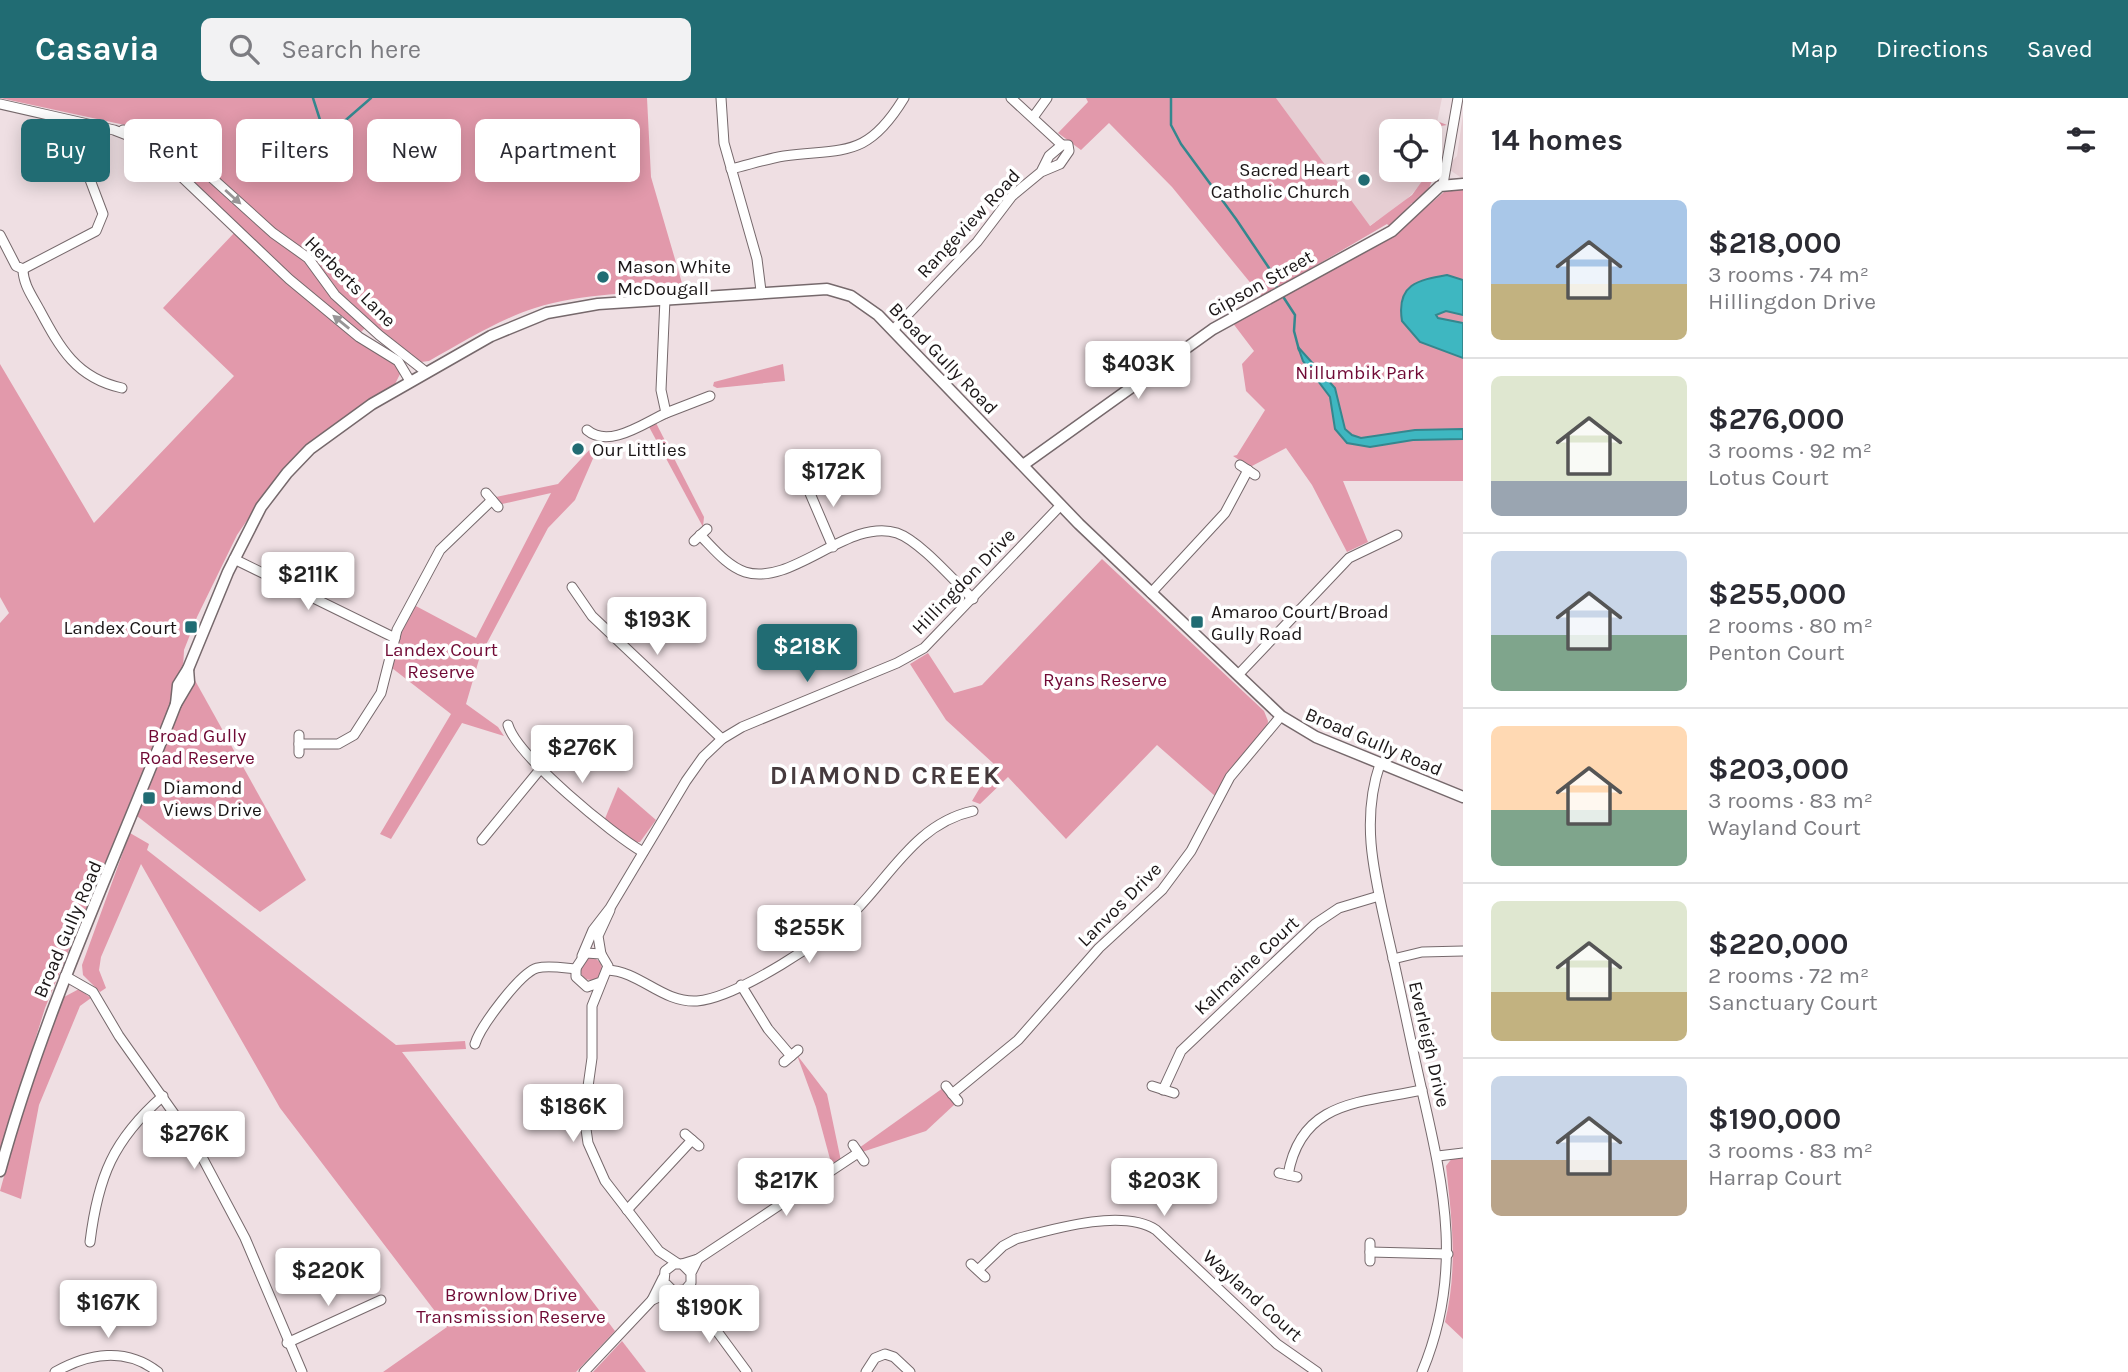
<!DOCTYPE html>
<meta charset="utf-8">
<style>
body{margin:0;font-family:Karla,sans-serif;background:#f2f2f3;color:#2b2b33;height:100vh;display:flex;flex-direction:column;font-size:26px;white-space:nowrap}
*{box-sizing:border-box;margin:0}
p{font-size:23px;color:#7c7c81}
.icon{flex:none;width:38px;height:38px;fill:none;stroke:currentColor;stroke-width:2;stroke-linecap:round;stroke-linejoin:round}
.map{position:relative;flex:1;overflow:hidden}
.sheet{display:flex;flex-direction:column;background:#fff;width:665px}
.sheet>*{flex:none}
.guide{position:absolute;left:21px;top:21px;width:665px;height:63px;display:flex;gap:14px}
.buttons{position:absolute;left:1379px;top:21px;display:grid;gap:14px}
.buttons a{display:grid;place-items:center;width:63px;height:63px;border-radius:10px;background:#fff;box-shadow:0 4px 18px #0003;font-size:35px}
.price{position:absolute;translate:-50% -60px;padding:0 16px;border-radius:7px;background:#fff;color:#222;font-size:23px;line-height:46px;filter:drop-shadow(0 2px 4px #0008)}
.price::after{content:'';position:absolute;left:50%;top:42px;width:21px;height:16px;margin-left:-10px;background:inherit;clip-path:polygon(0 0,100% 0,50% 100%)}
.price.on{background:#216c73;color:#fff}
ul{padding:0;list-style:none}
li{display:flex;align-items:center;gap:21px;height:175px;padding:0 28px}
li+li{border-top:2px solid #e1e1e2}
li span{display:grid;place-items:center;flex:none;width:196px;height:140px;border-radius:10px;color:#555}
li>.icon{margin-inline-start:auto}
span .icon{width:84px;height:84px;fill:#fffc;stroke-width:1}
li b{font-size:30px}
h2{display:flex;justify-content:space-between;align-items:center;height:84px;padding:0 28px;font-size:30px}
.pill{padding:0 24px;border-radius:10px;background:#fff;box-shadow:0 4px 18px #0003;font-size:24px;line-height:63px}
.pill.on{background:#216c73;color:#fff}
header{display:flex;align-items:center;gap:42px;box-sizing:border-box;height:98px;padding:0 35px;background:#216c73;color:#fff}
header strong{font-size:33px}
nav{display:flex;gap:38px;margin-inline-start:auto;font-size:24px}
.search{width:490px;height:63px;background:#f2f2f3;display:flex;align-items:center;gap:18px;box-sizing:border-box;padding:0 24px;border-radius:10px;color:#7c7c81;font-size:26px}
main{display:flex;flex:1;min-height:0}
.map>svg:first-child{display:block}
</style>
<header>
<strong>Casavia</strong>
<div class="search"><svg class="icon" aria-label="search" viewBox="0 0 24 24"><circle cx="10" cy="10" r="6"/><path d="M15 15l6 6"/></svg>Search here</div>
<nav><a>Map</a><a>Directions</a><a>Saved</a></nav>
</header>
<main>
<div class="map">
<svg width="1463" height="1274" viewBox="0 0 1463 1274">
<rect width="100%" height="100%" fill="#efdfe3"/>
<g fill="#e6ced3">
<polygon points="1276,0 1442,0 1430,59 1430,33 1391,33 1391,72 1427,72 1420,87 1402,106 1369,128"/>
<polygon points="1463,16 1463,81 1450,72 1450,65 1457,58"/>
</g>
<g fill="#e299ab">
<path d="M 0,0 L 647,0 L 651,79 L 684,192 C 635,195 583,195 535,210 C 498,222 463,244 429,263 L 421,264 L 365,230 L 360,235 L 309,194 L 160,53 L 165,46 L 179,47 L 148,32 Z"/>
<polygon points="1086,0 1276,0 1370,128 1412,97 1430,72 1437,23 1447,27 1441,28 1435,56 1442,59 1429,90 1415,107 1412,105 1401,117 1400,122 1389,128 1387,126 1262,199 1172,89 1109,25 1081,52 1058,35 1088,4"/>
<polygon points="1456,91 1463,92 1463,383 1343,383 1368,444 1347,454 1312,387 1286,350 1250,369 1233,358 1237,357 1265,312 1246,293 1242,266 1254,253 1232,224 1391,140 1444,94"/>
<polygon points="235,134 395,264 400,276 395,286 311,344 268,392 237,437 197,519 184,552 183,571 174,598 45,910 0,1055 0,525 9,515 0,499 0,266 94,425 234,278 163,210"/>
<polygon points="783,266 785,283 717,290 713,288 714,284"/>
<polygon points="655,323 704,419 703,429 648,327"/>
<polygon points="592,349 598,349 575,402 548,430 480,558 466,606 498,629 504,638 462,625 391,741 380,736 451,616 392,570 402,532 414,507 476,540 551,395 502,406 496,399 558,386"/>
<polygon points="1102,461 1264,613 1268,623 1267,630 1227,677 1215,698 1157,647 1066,741 1008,679 980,706 972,703 994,666 946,622 910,566 928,555 954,595 982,587"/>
<polygon points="192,577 306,782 260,814 137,718"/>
<polygon points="618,689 656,722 640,744 634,744 604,723"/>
<polygon points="130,735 149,746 147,752 396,947 465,943 466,951 402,954 615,1233 576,1274 383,1274 447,1229 280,1010 141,766 101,859 99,872 106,890 100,894 83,877 82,867"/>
<circle cx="591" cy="871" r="11"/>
<polygon points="79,891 91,900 80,908 39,1007 21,1101 0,1093 23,1009 64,899"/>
<polygon points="797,957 827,996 841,1063 836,1066 830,1061 816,1009"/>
<polygon points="943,990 955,1006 926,1033 862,1054 859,1050"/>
<path d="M 1463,1058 L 1463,1241 L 1445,1224 C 1458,1170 1452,1122 1446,1068 L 1453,1059 Z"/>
<polygon points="622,1243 646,1274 593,1274"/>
</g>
<g fill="#3eb7c1" stroke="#34878e" stroke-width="2">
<path d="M 1447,177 L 1463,182 L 1463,217 L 1446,213 L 1436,217 L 1438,220 L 1463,225 L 1463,260 L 1420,244 L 1402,223 C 1396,186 1418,182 1447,177 Z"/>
<polygon points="1298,249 1335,290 1345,331 1352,337 1361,340 1415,332 1463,331 1463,341 1413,342 1370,349 1347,345 1335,331 1330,299 1303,263"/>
</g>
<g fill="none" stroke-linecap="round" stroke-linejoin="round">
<g stroke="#34878e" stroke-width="2.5">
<polyline points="313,0 321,25 332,34 371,0"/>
<polyline points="1171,0 1171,27 1181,46 1236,121 1269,170 1278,192"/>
<polyline points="1282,197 1295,217 1294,233 1299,252"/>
</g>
<defs>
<g id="minor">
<polyline points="721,0 724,45 757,161 761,193"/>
<polyline points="1011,0 1062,47"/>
<polyline points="0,6 114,32 145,44 289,181 359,239 398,263 410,283"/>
<polyline points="1034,18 1047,0"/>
<polyline points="123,32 153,37 181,52 273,135 308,160 335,197 379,237 426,274"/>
<path d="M 731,71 C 748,67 766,61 784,58 C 844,50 867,61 904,0"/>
<polyline points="1443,86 1458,0"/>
<polyline points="0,137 16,168 23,171 96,133 103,116 89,79 94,28"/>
<path d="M 23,171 C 23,186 32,198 39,211 C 60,250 76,280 122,290"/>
<polyline points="893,232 977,144 1012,98 1041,74 1060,66 1069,53 1068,47 1062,47 1049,58 1041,74"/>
<polyline points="666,315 710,298"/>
<path d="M 587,332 C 609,351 644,325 666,315 L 661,292 L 665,201"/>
<polyline points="1240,367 1255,377"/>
<polyline points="806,386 833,449"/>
<polyline points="798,389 815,382"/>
<polyline points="486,395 498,409"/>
<path d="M 700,437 C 713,450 727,468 745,474 C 792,489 849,419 897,435 C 920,443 954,483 973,501"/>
<polyline points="694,443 707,431"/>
<polyline points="234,461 395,540"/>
<polyline points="572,489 592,518 722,641"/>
<polyline points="1151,495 1225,415 1248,372"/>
<polyline points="1238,577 1349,460 1397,437"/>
<path d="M 508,627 C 517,658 613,737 643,754"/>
<polyline points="299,646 338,646 354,637 381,595 397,532 440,452 492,402"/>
<polyline points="299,655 299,637"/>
<path d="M 1380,666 C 1360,724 1375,779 1388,838 C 1400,889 1410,941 1422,993 C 1445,1093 1463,1176 1422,1274"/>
<polyline points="482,742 542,669"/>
<polyline points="601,856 598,838 610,812"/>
<polyline points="582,858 593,832 610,810 686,683 703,659 722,641 742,629 897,565 924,550 1061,407"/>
<polyline points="1393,861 1422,854 1463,853"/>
<path d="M 607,872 C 640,873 662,905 697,903 C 736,900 829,840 857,811 C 892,775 918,725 973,713"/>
<polyline points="65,878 93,894 119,938 194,1044 245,1140 302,1274"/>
<polyline points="601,884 587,889 576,879 576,870 586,855 601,856 608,868 592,908 592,960 584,1017 588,1045 605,1083 659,1153 677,1165"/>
<polyline points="741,887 768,931 791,958"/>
<path d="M 475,946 C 480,929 520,875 537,870 C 549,867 564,870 576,871"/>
<polyline points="784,964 798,952"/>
<polyline points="946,988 958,1003"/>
<polyline points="1152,988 1174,995"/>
<polyline points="1163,992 1181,953 1315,826 1339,810 1379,798"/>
<polyline points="952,996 1018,942 1099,850 1162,792 1191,753 1230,679 1281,618"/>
<polyline points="685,1036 699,1048"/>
<polyline points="853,1047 864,1063"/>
<polyline points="1438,1058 1463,1055"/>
<polyline points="1279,1075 1297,1079"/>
<path d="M 1288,1077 C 1301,1002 1361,1005 1422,992"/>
<polyline points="627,1112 692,1042"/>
<path d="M 90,1144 C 98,1079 113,1042 163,998"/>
<polyline points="1370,1154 1448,1156"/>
<polyline points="1370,1163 1370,1145"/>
<polyline points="682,1166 698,1161 858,1055"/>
<polyline points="971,1166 985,1179"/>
<path d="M 978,1172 L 1003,1148 L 1016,1141 C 1053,1131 1123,1110 1156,1132 L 1277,1246 L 1317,1274"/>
<polyline points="691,1175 682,1166 674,1166 665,1173 664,1184 673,1193 685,1192 691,1185 691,1175 698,1161"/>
<polyline points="680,1194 694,1202 747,1274"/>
<polyline points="652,1202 663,1180"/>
<polyline points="287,1245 381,1202"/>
<path d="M 55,1274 C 89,1255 126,1249 158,1274"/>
<polyline points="584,1274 652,1202 673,1193"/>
<polyline points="866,1274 875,1260 885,1256 894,1259 910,1274"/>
</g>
<g id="tertiary">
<polyline points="1023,367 1213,231 1392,133 1440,88 1463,86"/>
<polyline points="176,606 178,587 188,571 228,474 261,409 287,375 310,351 372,306 491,238 547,215 598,206 827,191 851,198 878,217 1079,426 1281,618 1316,639 1463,699"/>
<path d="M 0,1073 C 44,912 116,761 176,606 L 189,584 L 188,571"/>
</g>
</defs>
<use href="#minor" stroke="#76696c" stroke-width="11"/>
<use href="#tertiary" stroke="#76696c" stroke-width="13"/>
<use href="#minor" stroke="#fff" stroke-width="9"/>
<use href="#tertiary" stroke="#fff" stroke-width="10"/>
</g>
<defs><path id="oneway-solid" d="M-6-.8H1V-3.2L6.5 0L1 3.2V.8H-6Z" transform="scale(1.75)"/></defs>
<g fill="#989697">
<use href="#oneway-solid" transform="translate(233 99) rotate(42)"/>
<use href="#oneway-solid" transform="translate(341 224) rotate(-141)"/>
</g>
<g fill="#216c73" stroke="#fff" stroke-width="2.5">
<circle cx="1364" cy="82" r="7"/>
<circle cx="603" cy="179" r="7"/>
<circle cx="578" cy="351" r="7"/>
<rect x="1190" y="517" width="14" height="14" rx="3.5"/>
<rect x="184" y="522" width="14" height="14" rx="3.5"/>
<rect x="142" y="693" width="14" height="14" rx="3.5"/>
</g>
<g text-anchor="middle" stroke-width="7" stroke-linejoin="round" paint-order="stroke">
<g font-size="19" fill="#1b1617" stroke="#fff" text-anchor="start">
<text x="1350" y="78" text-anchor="end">Sacred Heart<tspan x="1350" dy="22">Catholic Church</tspan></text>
<text x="617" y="175">Mason White<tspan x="617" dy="22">McDougall</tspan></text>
<text x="592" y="358">Our Littlies</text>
<text x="1211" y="520">Amaroo Court/Broad<tspan x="1211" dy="22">Gully Road</tspan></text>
<text x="177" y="536" text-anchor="end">Landex Court</text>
<text x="163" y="696">Diamond<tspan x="163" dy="22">Views Drive</tspan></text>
</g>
<g font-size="19" fill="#1b1617" stroke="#fff">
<text transform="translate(968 125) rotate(-47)" y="7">Rangeview Road</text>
<text transform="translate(351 183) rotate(45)" y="7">Herberts Lane</text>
<text transform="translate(1260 185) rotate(-29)" y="7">Gipson Street</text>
<text transform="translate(944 260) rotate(46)" y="7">Broad Gully Road</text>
<text transform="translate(963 483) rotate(-46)" y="7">Hillingdon Drive</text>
<text transform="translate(1374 643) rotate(23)" y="7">Broad Gully Road</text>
<text transform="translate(1119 806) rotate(-45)" y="7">Lanvos Drive</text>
<text transform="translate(67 831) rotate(-67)" y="7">Broad Gully Road</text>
<text transform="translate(1246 867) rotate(-43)" y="7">Kalmaine Court</text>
<text transform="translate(1430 946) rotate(77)" y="7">Everleigh Drive</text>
<text transform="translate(1253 1197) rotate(42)" y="7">Wayland Court</text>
</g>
<g font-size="19" fill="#700a35" stroke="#fff">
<text x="1360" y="281">Nillumbik Park</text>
<text x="441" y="558">Landex Court<tspan x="441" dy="22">Reserve</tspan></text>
<text x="1105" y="588">Ryans Reserve</text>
<text x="197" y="644">Broad Gully<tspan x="197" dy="22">Road Reserve</tspan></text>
<text x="511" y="1203">Brownlow Drive<tspan x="511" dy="22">Transmission Reserve</tspan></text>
</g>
<g font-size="26" font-weight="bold" letter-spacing="2" fill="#463a3d" stroke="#fff">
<text x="886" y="686">DIAMOND CREEK</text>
</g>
</g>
</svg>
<div class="buttons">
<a><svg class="icon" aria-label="locate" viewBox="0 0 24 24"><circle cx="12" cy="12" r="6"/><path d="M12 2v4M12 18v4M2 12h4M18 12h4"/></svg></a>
</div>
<b class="price" style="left:1138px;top:303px">$403K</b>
<b class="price" style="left:833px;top:411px">$172K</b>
<b class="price" style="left:308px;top:514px">$211K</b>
<b class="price" style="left:657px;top:559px">$193K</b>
<b class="price on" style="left:807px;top:586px">$218K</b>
<b class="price" style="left:582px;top:687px">$276K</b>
<b class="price" style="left:809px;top:867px">$255K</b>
<b class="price" style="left:573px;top:1046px">$186K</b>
<b class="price" style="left:194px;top:1073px">$276K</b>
<b class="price" style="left:786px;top:1120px">$217K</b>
<b class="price" style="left:1164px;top:1120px">$203K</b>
<b class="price" style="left:328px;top:1210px">$220K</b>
<b class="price" style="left:108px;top:1242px">$167K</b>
<b class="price" style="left:709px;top:1247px">$190K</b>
<div class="guide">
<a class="pill on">Buy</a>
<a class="pill">Rent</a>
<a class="pill">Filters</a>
<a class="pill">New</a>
<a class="pill">Apartment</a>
</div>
</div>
<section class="sheet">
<h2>14 homes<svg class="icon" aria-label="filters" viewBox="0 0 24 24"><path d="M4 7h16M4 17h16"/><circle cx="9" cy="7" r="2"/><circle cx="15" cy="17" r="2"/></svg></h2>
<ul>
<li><span style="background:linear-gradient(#a9c7e8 60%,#c2b280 0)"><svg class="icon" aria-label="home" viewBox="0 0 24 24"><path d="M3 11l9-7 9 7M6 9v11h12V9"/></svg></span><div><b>$218,000</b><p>3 rooms · 74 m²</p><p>Hillingdon Drive</p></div></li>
<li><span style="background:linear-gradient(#dfe7d0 75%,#9aa5b1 0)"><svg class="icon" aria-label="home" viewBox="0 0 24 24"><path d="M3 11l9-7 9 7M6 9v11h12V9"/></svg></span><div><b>$276,000</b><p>3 rooms · 92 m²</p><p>Lotus Court</p></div></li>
<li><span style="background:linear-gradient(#c9d6e8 60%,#7fa58c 0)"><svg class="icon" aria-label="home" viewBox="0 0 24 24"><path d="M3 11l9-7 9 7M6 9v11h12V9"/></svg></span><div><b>$255,000</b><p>2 rooms · 80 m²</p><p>Penton Court</p></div></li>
<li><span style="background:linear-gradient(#ffd9b3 60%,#7fa58c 0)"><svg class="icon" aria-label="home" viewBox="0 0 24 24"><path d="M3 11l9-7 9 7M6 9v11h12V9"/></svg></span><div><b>$203,000</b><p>3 rooms · 83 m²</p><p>Wayland Court</p></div></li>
<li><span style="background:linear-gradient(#dfe7d0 65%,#c2b280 0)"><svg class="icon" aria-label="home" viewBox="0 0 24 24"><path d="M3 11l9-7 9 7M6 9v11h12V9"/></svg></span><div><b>$220,000</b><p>2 rooms · 72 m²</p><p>Sanctuary Court</p></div></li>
<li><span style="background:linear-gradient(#c9d6e8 60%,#b9a48a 0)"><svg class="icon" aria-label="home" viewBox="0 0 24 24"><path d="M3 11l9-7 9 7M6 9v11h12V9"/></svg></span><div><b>$190,000</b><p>3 rooms · 83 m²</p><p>Harrap Court</p></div></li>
</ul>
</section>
</main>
